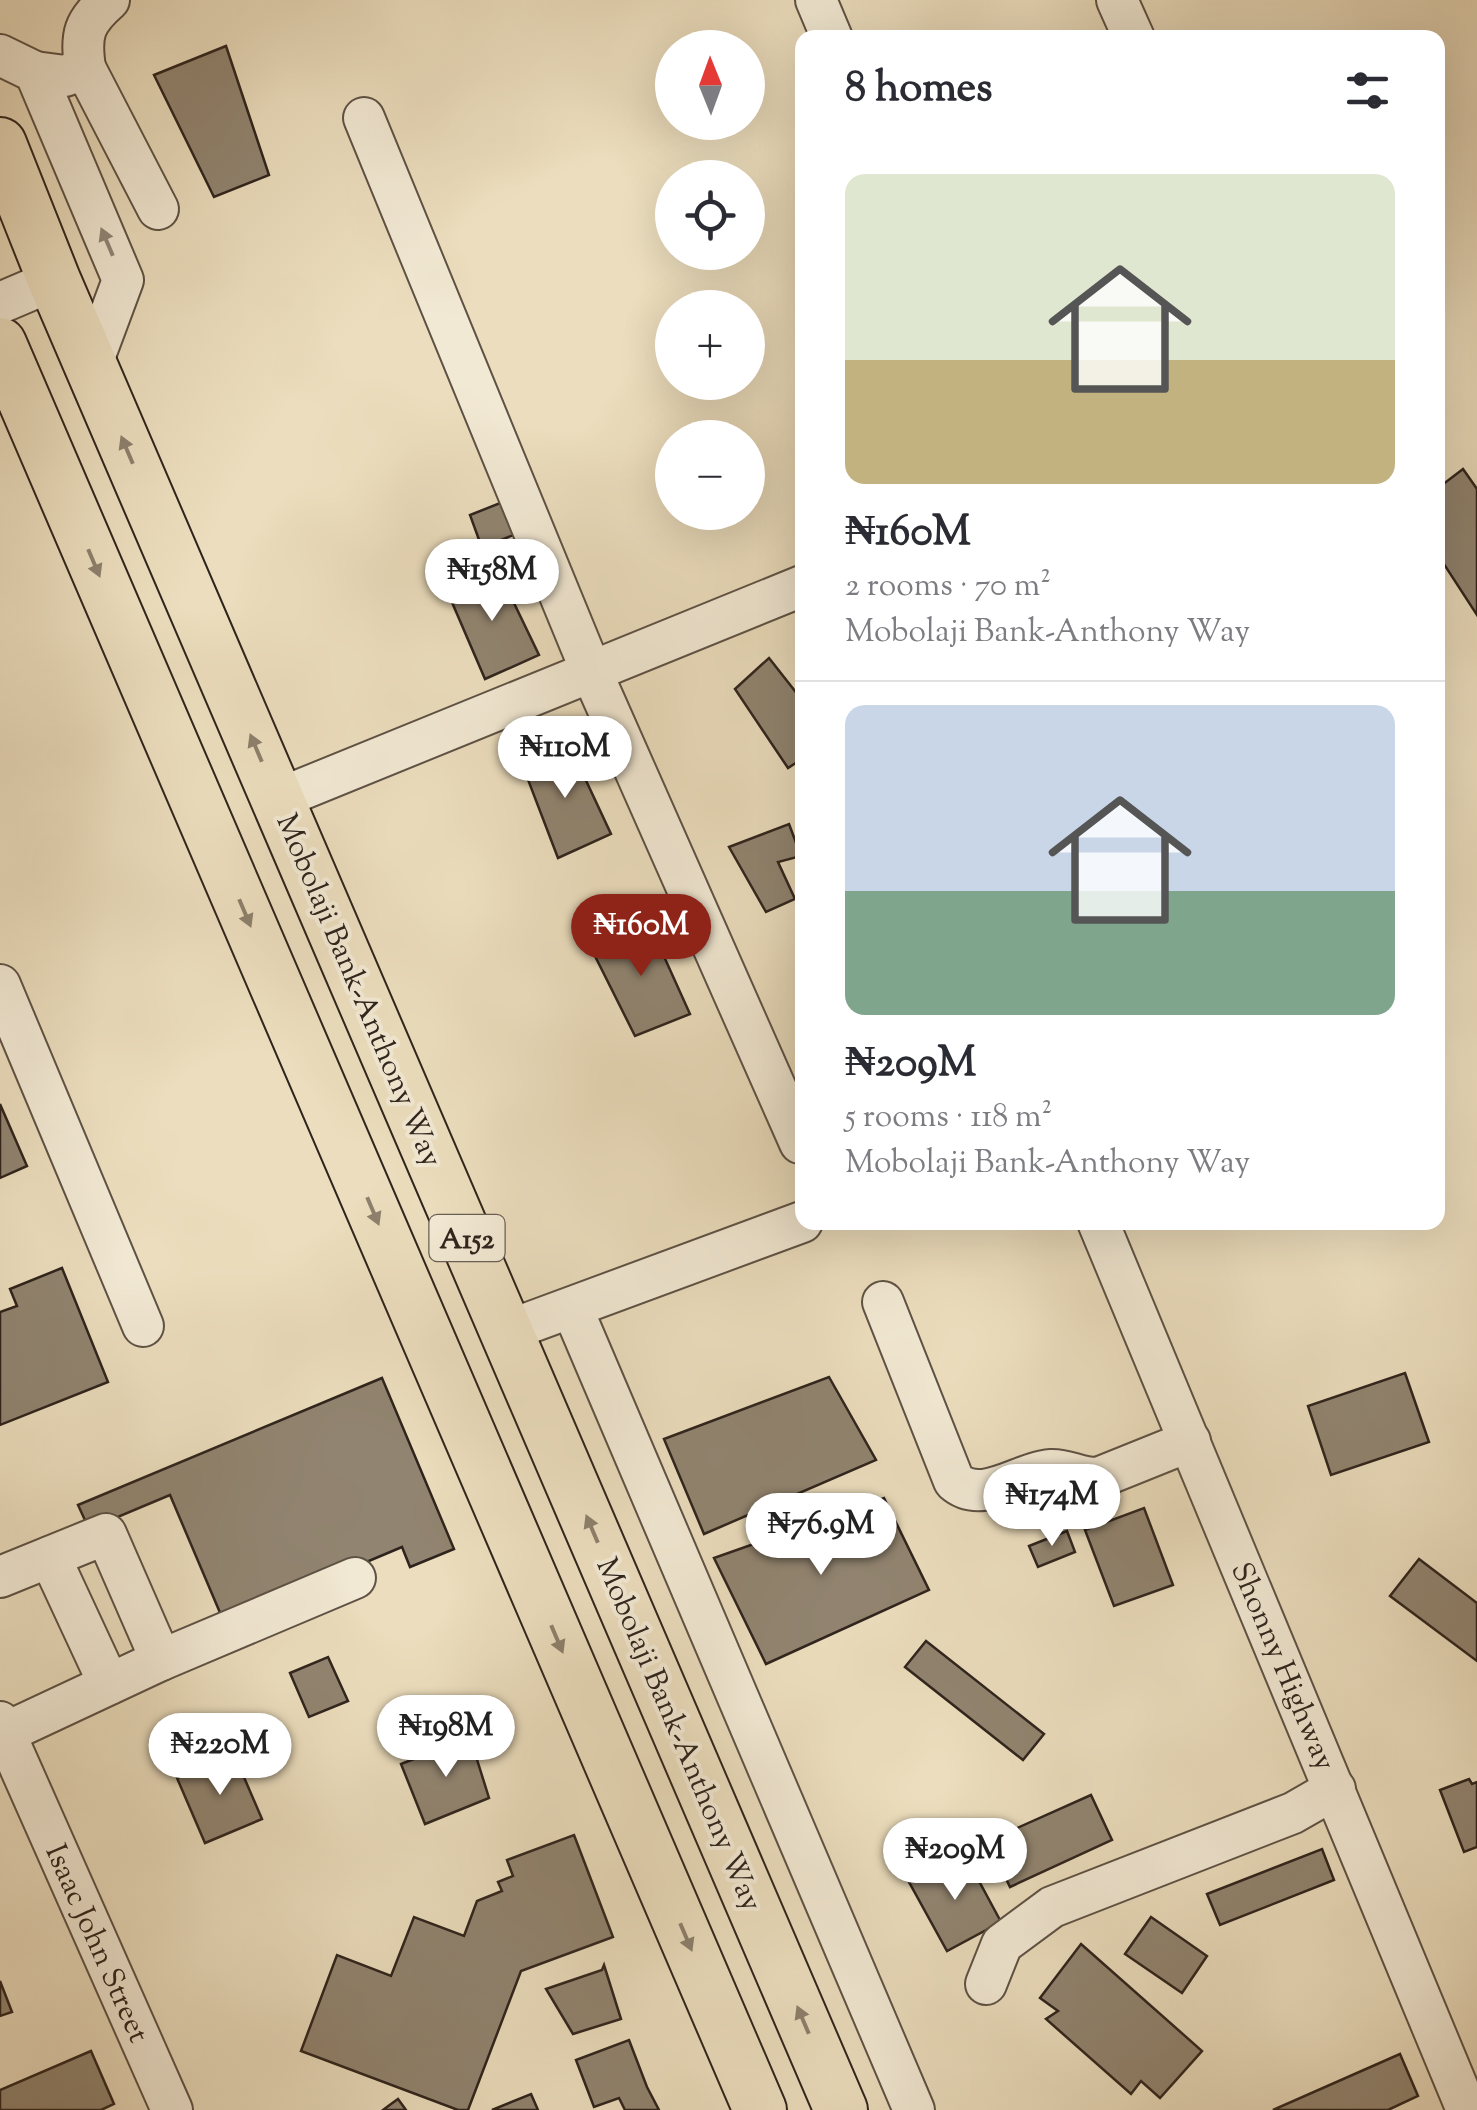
<!DOCTYPE html>
<meta charset="utf-8">
<style>
body{margin:0;font-family:"Sorts Mill Goudy",serif;background:#f2f2f3;color:#2b2b33;height:100vh;display:flex;flex-direction:column;font-size:38px;white-space:nowrap}
*{box-sizing:border-box;margin:0}
p{font-size:32px;color:#7c7c81}
.icon{flex:none;width:55px;height:55px;fill:none;stroke:currentColor;stroke-width:2;stroke-linecap:round;stroke-linejoin:round}
.map{position:relative;flex:1;overflow:hidden}
.side{position:absolute;left:795px;top:30px;width:650px;height:1200px;display:flex;flex-direction:column;background:#fff;border-radius:20px;box-shadow:0 10px 40px #0002}
.side>*{flex:none}
.needle{width:65px;rotate:359deg}
.fabs{position:absolute;left:655px;top:30px;display:grid;gap:20px}
.fabs a{display:grid;place-items:center;width:110px;height:110px;border-radius:50%;background:#fff;box-shadow:0 10px 40px #0002;font-size:50px}
.price{position:absolute;translate:-50% -85px;padding:0 22px;border-radius:35px;background:#fff;color:#222;font-size:32px;line-height:65px;filter:drop-shadow(0 2px 5px #0008)}
.price::after{content:'';position:absolute;left:50%;top:60px;width:30px;height:22px;margin-left:-15px;background:inherit;clip-path:polygon(0 0,100% 0,50% 100%)}
.price.selected{background:#8f2418;color:#fff}
ul{padding:0;list-style:none}
li{display:grid;align-content:center;gap:20px;height:530px;padding:0 50px}
li+li{border-top:2px solid #e1e1e2}
li span{display:grid;place-items:center;height:310px;border-radius:20px;color:#555}
li>.icon{margin-inline-start:auto}
span .icon{width:180px;height:180px;fill:#fffc;stroke-width:1}
li b{font-size:42px}
h2{display:flex;justify-content:space-between;align-items:center;height:120px;padding:0 50px;font-size:42px}
.map>svg:first-child{display:block}
</style>
<div class="map">
<svg width="1477" height="2110" viewBox="0 0 1477 2110">
<rect width="100%" height="100%" fill="#ebddbd"/>
<filter id="stains"><feTurbulence type="fractalNoise" baseFrequency=".002" numOctaves="4"/><feColorMatrix values="0 0 0 0 .2 0 0 0 0 .09 0 0 0 0 .02 0 0 0 .5 -.17"/></filter>
<radialGradient id="worn" r=".72"><stop offset=".6" stop-color="#630" stop-opacity="0"/><stop offset="1" stop-color="#630" stop-opacity=".3"/></radialGradient>
<g fill="#918470" stroke="#2f241d" stroke-width="2.5">
<polygon points="226,46 269,175 214,197 154,75"/>
<polygon points="1463,469 1477,489 1477,615 1438,555 1438,488"/>
<polygon points="513,498 528,529 482,548 470,515"/>
<polygon points="499,572 539,655 485,679 445,586"/>
<polygon points="769,658 802,700 802,759 788,768 735,689"/>
<polygon points="568,742 611,834 558,858 522,764"/>
<polygon points="789,824 801,856 778,862 795,899 766,912 729,847"/>
<polygon points="648,921 690,1014 635,1036 590,946"/>
<polygon points="0,1104 27,1166 0,1178"/>
<polygon points="62,1268 108,1382 0,1425 0,1312 17,1306 10,1289"/>
<polygon points="1405,1373 1429,1442 1331,1475 1308,1406"/>
<polygon points="829,1377 876,1460 704,1534 664,1439"/>
<polygon points="382,1378 454,1549 410,1567 402,1547 224,1622 170,1495 89,1529 78,1505"/>
<polygon points="884,1498 929,1590 766,1664 714,1558"/>
<polygon points="1144,1508 1173,1585 1114,1606 1085,1530"/>
<polygon points="1067,1531 1075,1552 1038,1567 1029,1546"/>
<polygon points="1419,1559 1477,1603 1477,1661 1390,1596"/>
<polygon points="926,1641 1044,1734 1023,1760 905,1667"/>
<polygon points="328,1657 348,1701 309,1717 290,1673"/>
<polygon points="470,1737 489,1798 425,1824 401,1764"/>
<polygon points="234,1754 262,1819 205,1843 177,1778"/>
<polygon points="1469,1779 1472,1784 1477,1782 1477,1847 1464,1852 1440,1790"/>
<polygon points="1091,1795 1112,1840 1010,1887 988,1841"/>
<polygon points="574,1835 613,1937 521,1971 468,2110 458,2110 301,2051 337,1955 391,1976 414,1917 464,1936 477,1901 502,1891 498,1882 513,1876 507,1860"/>
<polygon points="1322,1849 1334,1880 1220,1925 1207,1894"/>
<polygon points="965,1855 1001,1922 947,1951 909,1882"/>
<polygon points="1151,1917 1207,1956 1182,1993 1125,1954"/>
<polygon points="1081,1944 1202,2051 1160,2098 1141,2081 1131,2094 1046,2019 1058,2011 1040,1998"/>
<polygon points="604,1965 621,2019 573,2034 546,1989 602,1970"/>
<polygon points="0,1981 12,2012 0,2016"/>
<polygon points="629,2040 647,2087 659,2110 625,2110 619,2098 594,2107 576,2060"/>
<polygon points="91,2051 114,2104 101,2110 0,2110 0,2090"/>
<polygon points="1400,2054 1418,2096 1388,2110 1273,2110"/>
<polygon points="531,2094 538,2110 492,2110"/>
<polygon points="398,2099 406,2110 383,2110 391,2104"/>
</g>
<g fill="none" stroke-linecap="round" stroke-linejoin="round">
<defs>
<g id="minor">
<polyline points="816,0 832,38"/>
<polyline points="1117,0 1134,38"/>
<polyline points="0,55 35,72 123,280 91,366"/>
<path d="M 85,68 C 80,34 84,22 109,0"/>
<polyline points="35,72 65,76 85,68 158,209"/>
<polyline points="364,118 592,673 800,1143"/>
<polyline points="0,303 54,280"/>
<polyline points="278,799 802,586"/>
<polyline points="0,985 143,1326"/>
<polyline points="1098,1222 1467,2110"/>
<path d="M 883,1302 L 954,1481 C 982,1506 1020,1472 1051,1470 C 1067,1469 1081,1479 1098,1478 L 1190,1441"/>
<polyline points="572,1308 914,2110"/>
<polyline points="507,1331 802,1222"/>
<polyline points="50,1557 109,1684"/>
<polyline points="0,1577 106,1534 161,1660 5,1733"/>
<polyline points="161,1660 355,1578"/>
<polyline points="0,1722 172,2110"/>
<polyline points="986,1984 1002,1944 1052,1907 1293,1813 1335,1789"/>
</g>
<g id="major">
<polyline points="0,144 54,280 841,2110"/>
<polyline points="0,344 760,2110"/>
</g>
</defs>
<use href="#minor" stroke="#5e5245" stroke-width="44"/>
<use href="#major" stroke="#2f241d" stroke-width="56"/>
<use href="#minor" stroke="#f2e9d4" stroke-width="40"/>
<use href="#major" stroke="#ebddbd" stroke-width="52"/>
</g>
<defs><path id="oneway-solid" d="M-6-.8H1V-3.2L6.5 0L1 3.2V.8H-6Z" transform="scale(2.5)"/></defs>
<use fill="#908678" href="#oneway-solid" transform="translate(107 242) rotate(-113)"/>
<g fill="#8d806d">
<use href="#oneway-solid" transform="translate(127 450) rotate(-113)"/>
<use href="#oneway-solid" transform="translate(94 563) rotate(67)"/>
<use href="#oneway-solid" transform="translate(256 748) rotate(-113)"/>
<use href="#oneway-solid" transform="translate(245 913) rotate(67)"/>
<use href="#oneway-solid" transform="translate(373 1211) rotate(67)"/>
<use href="#oneway-solid" transform="translate(592 1529) rotate(-113)"/>
<use href="#oneway-solid" transform="translate(557 1639) rotate(67)"/>
<use href="#oneway-solid" transform="translate(686 1937) rotate(67)"/>
<use href="#oneway-solid" transform="translate(803 2020) rotate(-113)"/>
</g>
<g text-anchor="middle" stroke-width="8" stroke-linejoin="round" paint-order="stroke">
<rect fill="#f2e9d4" stroke="#6a5f54" stroke-width="2.5" x="429.5" y="1215" width="75" height="46" rx="8"/>
<g font-size="28" font-weight="bold" fill="#2f241d">
<text x="467" y="1248">A152</text>
</g>
<g font-size="30" fill="#2f241d" stroke="#f2e9d4">
<text transform="translate(360 990) rotate(67)" y="10">Mobolaji Bank-Anthony Way</text>
<text transform="translate(1284 1666) rotate(67)" y="10">Shonny Highway</text>
<text transform="translate(680 1734) rotate(67)" y="10">Mobolaji Bank-Anthony Way</text>
<text transform="translate(98 1943) rotate(66)" y="10">Isaac John Street</text>
</g>
</g>
<rect width="100%" height="100%" filter="url(#stains)"/>
<rect width="100%" height="100%" fill="url(#worn)"/>
</svg>
<div class="fabs">
<a><svg class="needle" viewBox="-14 -14 28 28"><path d="M0-13l5 13h-10z" fill="#e53935"/><path d="M0 13l5-13h-10z" fill="#7c7c81"/></svg></a>
<a><svg class="icon" aria-label="locate" viewBox="0 0 24 24"><circle cx="12" cy="12" r="6"/><path d="M12 2v4M12 18v4M2 12h4M18 12h4"/></svg></a>
<a>+</a>
<a>−</a>
</div>
<b class="price" style="left:492px;top:624px">₦158M</b>
<b class="price" style="left:565px;top:801px">₦110M</b>
<b class="price selected" style="left:641px;top:979px">₦160M</b>
<b class="price" style="left:1052px;top:1549px">₦174M</b>
<b class="price" style="left:821px;top:1578px">₦76.9M</b>
<b class="price" style="left:446px;top:1780px">₦198M</b>
<b class="price" style="left:220px;top:1798px">₦220M</b>
<b class="price" style="left:955px;top:1903px">₦209M</b>
<section class="side">
<h2>8 homes<svg class="icon" aria-label="filters" viewBox="0 0 24 24"><path d="M4 7h16M4 17h16"/><circle cx="9" cy="7" r="2"/><circle cx="15" cy="17" r="2"/></svg></h2>
<ul>
<li><span style="background:linear-gradient(#dfe7d0 60%,#c2b280 0)"><svg class="icon" aria-label="home" viewBox="0 0 24 24"><path d="M3 11l9-7 9 7M6 9v11h12V9"/></svg></span><div><b>₦160M</b><p>2 rooms · 70 m²</p><p>Mobolaji Bank-Anthony Way</p></div></li>
<li><span style="background:linear-gradient(#c9d6e8 60%,#7fa58c 0)"><svg class="icon" aria-label="home" viewBox="0 0 24 24"><path d="M3 11l9-7 9 7M6 9v11h12V9"/></svg></span><div><b>₦209M</b><p>5 rooms · 118 m²</p><p>Mobolaji Bank-Anthony Way</p></div></li>
</ul>
</section>
</div>
